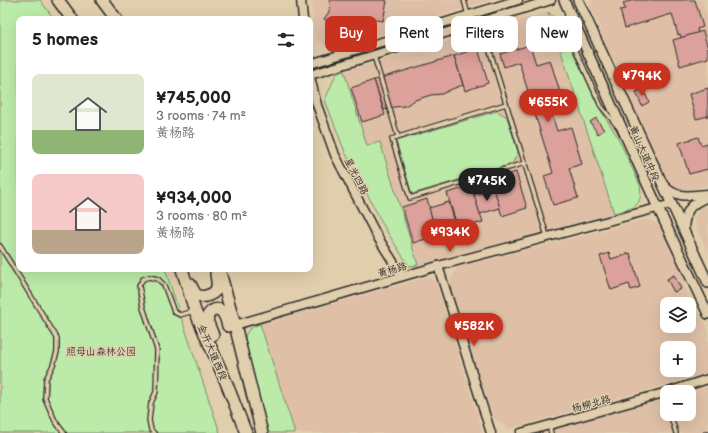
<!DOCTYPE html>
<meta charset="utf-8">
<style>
body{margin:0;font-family:"Balsamiq Sans","LXGW WenKai TC",sans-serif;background:#f6f6f6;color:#202124;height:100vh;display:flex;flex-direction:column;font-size:15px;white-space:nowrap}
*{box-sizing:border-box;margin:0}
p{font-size:13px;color:#757577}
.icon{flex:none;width:22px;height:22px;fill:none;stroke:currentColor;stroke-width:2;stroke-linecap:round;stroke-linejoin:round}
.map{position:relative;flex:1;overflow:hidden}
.sheet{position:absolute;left:16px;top:16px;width:297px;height:256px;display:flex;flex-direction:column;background:#fff;border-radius:8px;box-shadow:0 4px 16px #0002}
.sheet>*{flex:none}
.guide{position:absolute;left:325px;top:16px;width:323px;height:36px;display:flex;gap:8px}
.tools{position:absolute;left:660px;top:297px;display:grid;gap:8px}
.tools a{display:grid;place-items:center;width:36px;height:36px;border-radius:8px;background:#fff;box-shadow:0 4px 16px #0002;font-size:20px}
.price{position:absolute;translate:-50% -34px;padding:0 9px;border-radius:14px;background:#c8321e;color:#fff;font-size:13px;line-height:26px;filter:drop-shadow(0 1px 2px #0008)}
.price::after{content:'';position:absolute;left:50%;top:24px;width:12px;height:9px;margin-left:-6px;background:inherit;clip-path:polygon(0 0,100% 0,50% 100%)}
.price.selected{background:#222;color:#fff}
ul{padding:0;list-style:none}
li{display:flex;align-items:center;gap:12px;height:100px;padding:0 16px}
li span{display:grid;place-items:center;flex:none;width:112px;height:80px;border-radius:8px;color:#555}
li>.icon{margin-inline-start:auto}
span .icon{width:48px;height:48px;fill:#fffc;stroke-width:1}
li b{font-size:17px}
h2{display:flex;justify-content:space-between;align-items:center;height:48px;padding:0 16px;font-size:17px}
.chip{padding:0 14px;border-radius:8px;background:#fff;box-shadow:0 4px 16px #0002;font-size:14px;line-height:36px}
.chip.selected{background:#c8321e;color:#fff}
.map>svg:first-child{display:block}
</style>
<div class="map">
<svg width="708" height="433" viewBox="0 0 708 433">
<rect width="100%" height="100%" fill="#e1ceac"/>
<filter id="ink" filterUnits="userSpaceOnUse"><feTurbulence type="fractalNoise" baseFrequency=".025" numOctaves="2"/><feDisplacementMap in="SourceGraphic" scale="8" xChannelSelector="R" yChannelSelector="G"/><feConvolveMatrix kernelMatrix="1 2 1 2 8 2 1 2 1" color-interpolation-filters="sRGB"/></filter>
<g filter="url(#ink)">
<g fill="#dfc0a7" fill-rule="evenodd">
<polygon points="311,0 491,0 332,49 315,39"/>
<polygon points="591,0 702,0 708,20 708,185 688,190 683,190 677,189 667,185 611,63 600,28 590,6"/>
<polygon points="548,12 614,213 418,265 409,266 386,230 345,152 325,100 336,74"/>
<polygon points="708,205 708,252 695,224 694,219 696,214 699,209 704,206"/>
<path d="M 643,220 L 650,220 L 656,223 L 662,228 L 681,269 L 685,288 L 695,310 L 706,325 L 708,329 L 708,373 L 509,429 L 492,416 L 448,284 L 458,267 ZM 667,304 L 689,304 L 689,326 L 667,326 ZM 667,348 L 689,348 L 689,370 L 667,370 Z"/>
<polygon points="427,277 436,282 483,433 294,433 260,324"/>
<polygon points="708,387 708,433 539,433 667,398 667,414 689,414 689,392 688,392"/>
</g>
<g fill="#bceba9" stroke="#748b6a">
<polygon points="0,0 40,0 54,19 19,19 19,269 165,269 220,433 0,433"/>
<path d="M 548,12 L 559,21 L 598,106 L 617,136 L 640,185 C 644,208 631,208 614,213 Z"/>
<polygon points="344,71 367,146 380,142 418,265 409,266 386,230 345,152 325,100 336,74"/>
<polygon points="497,111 507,117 518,152 512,164 412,194 396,141"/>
<path d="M 260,324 L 295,433 L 267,433 L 245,346 C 244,331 248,329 260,324 Z"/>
</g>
<g fill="#dba19a" stroke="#2b2b2b">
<polygon points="330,0 383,0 387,1 383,21 364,18 354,18 345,22 339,30 324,19 329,12"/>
<polygon points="634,0 695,0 703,27 697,29 698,33 681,38 680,34 678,35 672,14 625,28 620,10 625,9 623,3"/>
<polygon points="703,31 708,49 708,58 680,66 673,40"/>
<polygon points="530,45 536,64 550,60 561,95 547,99 557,131 571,127 582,164 569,168 578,198 553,205 544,176 553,173 519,62 504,67 500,54"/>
<polygon points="478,48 488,83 465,91 454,56"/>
<polygon points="454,56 463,85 452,89 442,94 431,95 415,100 405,106 394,107 384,110 374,80"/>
<polygon points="374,80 385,115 362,122 351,88"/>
<polygon points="708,88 708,116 696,119 689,94"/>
<polygon points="643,89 649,102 642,106 636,92"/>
<polygon points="596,118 604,130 598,134 590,122"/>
<polygon points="698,137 701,145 708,143 708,169 689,174 679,143"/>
<polygon points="516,172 527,208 502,216 491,180"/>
<polygon points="471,186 483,222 458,229 447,193"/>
<polygon points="494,189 500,208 480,214 474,195"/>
<polygon points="427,199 438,235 413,243 402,207"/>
<polygon points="449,202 455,222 435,228 429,208"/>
<polygon points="609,253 611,259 630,253 640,287 631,290 629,284 611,290 600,256"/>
<polygon points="674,275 681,289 674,292 667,279"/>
</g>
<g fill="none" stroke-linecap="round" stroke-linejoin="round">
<defs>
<g id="service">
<polyline points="464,0 468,15"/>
<polyline points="567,14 566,22 567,31 601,106 617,126"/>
<polyline points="481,22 547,236"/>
<polyline points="374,56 398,137"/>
<polyline points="506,104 392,139 410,198 525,163"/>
<polyline points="0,246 57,338 57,352 53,365 46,379 45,398 55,421 64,433"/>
<polyline points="663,393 667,405"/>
<polyline points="670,414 676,433"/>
<polyline points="549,425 551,433"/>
<polyline points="154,433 151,430 149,420 151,403 156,392 157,350 143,307 139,286 143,279 149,277 158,279 164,285 174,312 180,315 193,311"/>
<polyline points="706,433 708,433"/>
</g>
<g id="tertiary">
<polyline points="301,0 303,19"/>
<polyline points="310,64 518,0"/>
<polyline points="310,75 551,0"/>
<polyline points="310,77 317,105 335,155 377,236 402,276"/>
<path d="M 664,185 C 677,200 691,195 708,194"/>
<path d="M 684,230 C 685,210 690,204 708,197"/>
<polyline points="438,266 491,433"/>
<polyline points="235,325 438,266 672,204"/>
<polyline points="668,392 708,379"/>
<polyline points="521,433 667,392"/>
</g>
<g id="secondary">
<polyline points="564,0 658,208 708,314"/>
<polyline points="578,0 708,283"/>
</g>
<g id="primary">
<polyline points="58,0 72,19"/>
<polyline points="102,0 116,19"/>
<polyline points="182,269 195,311 226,382 246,433"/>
<polyline points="219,269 235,325 262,433"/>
<path d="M 190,284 C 192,287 194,293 197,295 C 203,299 216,294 217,287 C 218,283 216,277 216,273"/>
<path d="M 213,335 C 211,330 206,321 208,316 C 208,314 211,312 212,311 C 223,305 226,319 228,326"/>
</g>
</defs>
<use href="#service" stroke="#2b2b2b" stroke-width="6"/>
<use href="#tertiary" stroke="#2b2b2b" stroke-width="11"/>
<use href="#secondary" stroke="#2b2b2b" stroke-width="12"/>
<use href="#primary" stroke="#2b2b2b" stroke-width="14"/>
<use href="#service" stroke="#e1ceac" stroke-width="3.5"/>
<use href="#tertiary" stroke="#e1ceac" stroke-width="8"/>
<use href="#secondary" stroke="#e1ceac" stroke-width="9"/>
<use href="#primary" stroke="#e1ceac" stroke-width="11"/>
</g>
</g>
<g text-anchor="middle" stroke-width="3" stroke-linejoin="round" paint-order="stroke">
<g font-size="10" fill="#2b2b2b" stroke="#e1ceac">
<text transform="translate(645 153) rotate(66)" y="4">黄山大道中段</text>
<text transform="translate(357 176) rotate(63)" y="4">星光四路</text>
<text transform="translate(392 269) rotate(-16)" y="4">黄杨路</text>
<text transform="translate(213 352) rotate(67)" y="4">金开大道西段</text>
<text transform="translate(591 403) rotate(-15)" y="4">杨柳北路</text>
</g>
<g font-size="10" fill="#3a3e38" stroke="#e1ceac">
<text x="101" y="355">照母山森林公园</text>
</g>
</g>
</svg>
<div class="tools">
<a><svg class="icon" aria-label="layers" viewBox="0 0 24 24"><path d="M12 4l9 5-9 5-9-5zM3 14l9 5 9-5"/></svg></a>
<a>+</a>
<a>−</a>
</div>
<b class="price" style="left:642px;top:97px">¥794K</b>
<b class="price" style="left:548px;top:123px">¥655K</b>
<b class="price selected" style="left:487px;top:202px">¥745K</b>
<b class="price" style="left:450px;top:253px">¥934K</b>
<b class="price" style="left:474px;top:347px">¥582K</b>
<div class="guide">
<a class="chip selected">Buy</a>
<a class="chip">Rent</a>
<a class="chip">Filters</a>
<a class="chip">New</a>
</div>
<section class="sheet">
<h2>5 homes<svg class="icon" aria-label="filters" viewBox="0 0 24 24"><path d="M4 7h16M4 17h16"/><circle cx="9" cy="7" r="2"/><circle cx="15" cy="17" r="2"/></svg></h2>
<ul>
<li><span style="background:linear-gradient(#dfe7d0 70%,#8fb573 0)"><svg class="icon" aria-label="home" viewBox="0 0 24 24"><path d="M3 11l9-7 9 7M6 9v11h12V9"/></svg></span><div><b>¥745,000</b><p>3 rooms · 74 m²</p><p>黄杨路</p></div></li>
<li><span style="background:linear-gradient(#f6c9c9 70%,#b9a48a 0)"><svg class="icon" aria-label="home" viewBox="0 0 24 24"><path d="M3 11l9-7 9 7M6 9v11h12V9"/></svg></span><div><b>¥934,000</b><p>3 rooms · 80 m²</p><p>黄杨路</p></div></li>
</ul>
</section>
</div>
